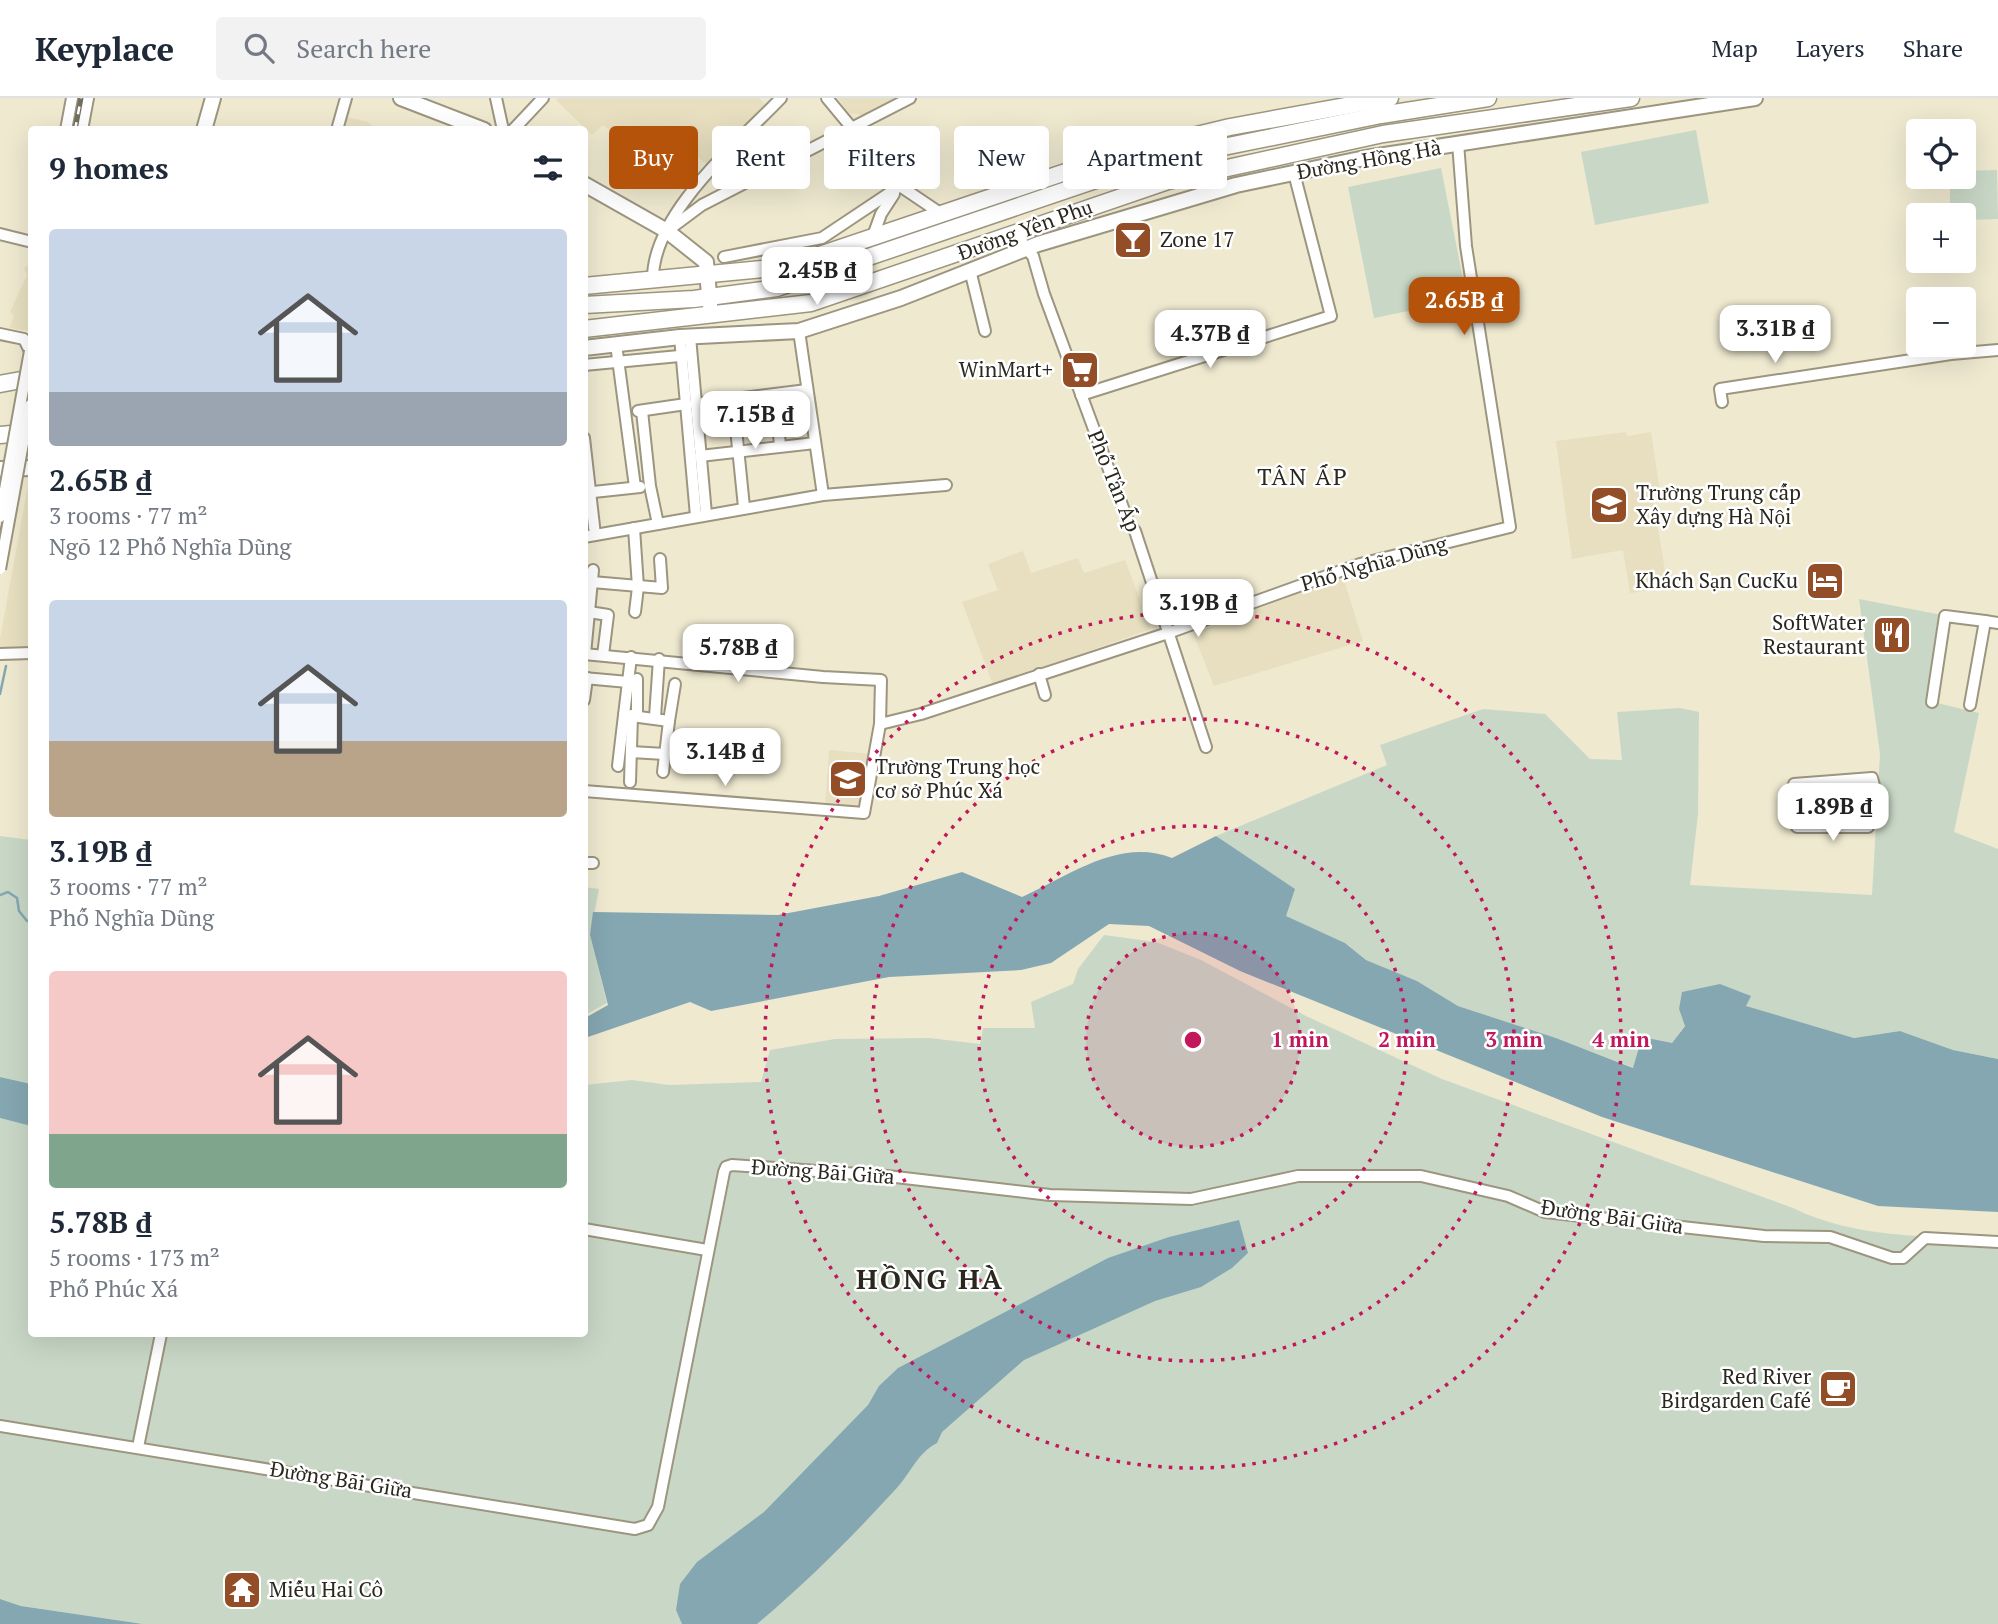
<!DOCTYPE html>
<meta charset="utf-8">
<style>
body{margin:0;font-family:"PT Serif",serif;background:#f2f2f3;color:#1f2937;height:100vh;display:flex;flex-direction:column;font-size:26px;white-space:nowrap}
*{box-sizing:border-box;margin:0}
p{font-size:23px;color:#747a83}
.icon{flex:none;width:38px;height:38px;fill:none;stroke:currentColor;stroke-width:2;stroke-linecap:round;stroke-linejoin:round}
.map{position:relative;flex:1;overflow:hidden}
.details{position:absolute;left:28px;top:28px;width:560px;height:1211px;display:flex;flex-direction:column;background:#fff;border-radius:7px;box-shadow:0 7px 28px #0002}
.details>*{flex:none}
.hud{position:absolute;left:609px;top:28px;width:665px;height:63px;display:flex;gap:14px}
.tools{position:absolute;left:1906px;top:21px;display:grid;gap:14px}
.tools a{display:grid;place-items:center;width:70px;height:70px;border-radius:7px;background:#fff;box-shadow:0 7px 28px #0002;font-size:35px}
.price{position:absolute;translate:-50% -60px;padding:0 16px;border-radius:14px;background:#fff;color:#222;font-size:23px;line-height:46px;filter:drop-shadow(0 2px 4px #0008)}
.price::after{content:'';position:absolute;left:50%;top:42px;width:21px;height:16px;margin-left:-10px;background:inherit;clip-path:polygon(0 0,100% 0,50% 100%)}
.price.current{background:#b45309;color:#fff}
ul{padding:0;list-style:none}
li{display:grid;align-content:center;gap:14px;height:371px;padding:0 21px}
li span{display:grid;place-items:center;height:217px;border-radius:7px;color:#555}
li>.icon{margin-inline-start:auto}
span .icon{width:126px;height:126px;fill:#fffc;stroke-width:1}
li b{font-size:30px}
h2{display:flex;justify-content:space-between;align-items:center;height:84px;padding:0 21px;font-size:30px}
.tag{padding:0 24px;border-radius:7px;background:#fff;box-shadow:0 7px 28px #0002;font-size:24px;line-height:63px}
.tag.current{background:#b45309;color:#fff}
header{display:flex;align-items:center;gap:42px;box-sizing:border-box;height:98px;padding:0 35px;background:#fff;border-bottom:2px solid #e0e1e3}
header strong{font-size:33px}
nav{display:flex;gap:38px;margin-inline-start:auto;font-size:24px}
.search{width:490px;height:63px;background:#f2f2f3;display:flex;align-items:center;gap:18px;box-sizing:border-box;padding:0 24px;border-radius:7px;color:#747a83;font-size:26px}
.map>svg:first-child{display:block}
</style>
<header>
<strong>Keyplace</strong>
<div class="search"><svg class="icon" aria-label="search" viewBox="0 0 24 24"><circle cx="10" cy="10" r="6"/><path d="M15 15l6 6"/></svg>Search here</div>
<nav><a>Map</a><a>Layers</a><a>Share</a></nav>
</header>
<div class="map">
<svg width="1998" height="1526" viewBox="0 0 1998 1526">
<rect width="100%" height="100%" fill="#efe9d0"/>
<g fill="#e7dfbf">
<polygon points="558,0 759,0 766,7 708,67 671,41 661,55 622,42 603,27 592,37 556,2"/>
<polygon points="838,0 895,0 863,17 849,15"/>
<polygon points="348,19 368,24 376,31 345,31"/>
<polygon points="28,167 32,175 31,233 10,230 14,217 10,214 27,177 24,170"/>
<polygon points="1626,334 1627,338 1651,334 1660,394 1652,395 1668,490 1630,495 1623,452 1572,461 1556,343"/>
<polygon points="30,376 31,551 0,553 0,541"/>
<polygon points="1023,453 1031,475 1078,460 1084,475 1125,462 1151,531 993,587 962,504 998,492 988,466"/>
<polygon points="1343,479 1363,543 1214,588 1193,535"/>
<polygon points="829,652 873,656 864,710 825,707"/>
</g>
<g fill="#c9d8c6">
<polygon points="1696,32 1709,105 1595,127 1581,54"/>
<polygon points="1441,70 1467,201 1374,220 1348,89"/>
<polygon points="1997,72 1998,121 1964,122 1964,117 1950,117 1950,79 1964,79 1964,73"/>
<polygon points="1859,501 1942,517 1933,604 1979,615 1954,734 1998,751 1998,961 1953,952 1900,933 1854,940 1745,908 1750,898 1679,911 1685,927 1672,945 1634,970 1556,940 1458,908 1417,883 1366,862 1345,845 1285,818 1216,738 1387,667 1380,647 1483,611 1545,616 1590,661 1622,662 1617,614 1680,610 1699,614 1698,716 1690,787 1872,797 1880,656"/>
<polygon points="0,738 31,742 31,986 0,979"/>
<polygon points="584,789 599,791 590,837 607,905 585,917"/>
<path d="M 1104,837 L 1156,844 L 1201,862 L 1306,918 L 1442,981 L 1793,1110 C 1855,1141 1930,1138 1998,1141 L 1998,1526 L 143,1526 L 21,1508 L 0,1501 L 0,1020 L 31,1028 L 32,1236 L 584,1236 L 585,987 L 632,982 L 669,987 L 761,984 L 770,952 L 835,941 L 929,940 L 980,946 L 983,930 L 1035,930 L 1031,904 L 1073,886 L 1078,871 Z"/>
</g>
<g fill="#85a7b2">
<path d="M 1216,738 L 1295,791 L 1286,818 L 1345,845 L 1366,862 L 1417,883 L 1458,908 L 1556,940 L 1633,970 L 1642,939 L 1672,945 L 1685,928 L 1679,911 L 1682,894 L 1720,886 L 1751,898 L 1746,908 L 1854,940 L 1900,933 L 1953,952 L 1998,961 L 1998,1114 L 1878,1108 L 1602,1019 L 1240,873 L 1149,828 L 1109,826 L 1051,865 L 1021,872 L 889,879 L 711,913 L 690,904 L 585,940 L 585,920 L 608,907 L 590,837 L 593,814 L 778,817 L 879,798 L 962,774 L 1022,799 C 1068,778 1120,739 1172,760 Z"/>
<polygon points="0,979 31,986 31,1028 0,1020"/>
<path d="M 1239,1122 L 1248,1155 L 1232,1170 L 1201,1189 L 1155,1203 L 1024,1262 L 942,1334 L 937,1345 C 917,1355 910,1377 894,1393 C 851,1440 806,1485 757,1526 L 682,1526 L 676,1512 L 680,1486 L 697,1464 L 764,1414 L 868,1307 L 879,1288 L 898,1270 L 1108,1160 L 1169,1139 Z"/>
<polygon points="0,1501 21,1508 143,1526 0,1526"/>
</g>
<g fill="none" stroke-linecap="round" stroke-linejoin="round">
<g stroke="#85a7b2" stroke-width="2.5">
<polyline points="0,596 6,568"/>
<polyline points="0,797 8,794 17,800 19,813 27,823 32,821"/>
</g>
<defs>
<g id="street">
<polyline points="496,0 503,32"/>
<polyline points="827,0 900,88 940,115"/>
<polyline points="66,32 72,0"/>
<polyline points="82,32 88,0"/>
<polyline points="337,32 346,0"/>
<polyline points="513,32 543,0"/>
<polyline points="667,133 702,107 910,0"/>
<polyline points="1018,135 1025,150 1033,158 1044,196 1129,426 1135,433 1206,649"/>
<polyline points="0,136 32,144"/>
<polyline points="873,138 881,116 894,96"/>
<polyline points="724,159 822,140 900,88"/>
<polyline points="970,172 985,233"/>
<path d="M 653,183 C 651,116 738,45 781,0"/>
<polyline points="799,233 823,397"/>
<polyline points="0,236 24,241 30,253"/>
<polyline points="680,239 696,418"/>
<polyline points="690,239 706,416"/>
<polyline points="616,246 635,389"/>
<polyline points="584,267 690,257"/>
<polyline points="775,296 780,347"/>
<polyline points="1081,297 1331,218 1294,75"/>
<polyline points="733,301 744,409"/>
<polyline points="1722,304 1720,291 1951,256 1998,252"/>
<polyline points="695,306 807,292"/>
<polyline points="638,313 686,306"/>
<polyline points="642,313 650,388 658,426"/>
<polyline points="584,340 595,437"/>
<polyline points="700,358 815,345"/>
<polyline points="584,395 640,389"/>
<polyline points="634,430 638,489 635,514"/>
<polyline points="584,439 823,397 946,387"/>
<polyline points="592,484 662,490 660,461"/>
<polyline points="589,514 608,517 603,557"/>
<polyline points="0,556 32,555"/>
<polyline points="584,556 823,579 881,582 880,626 864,715 584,693"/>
<polyline points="585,556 593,472"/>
<polyline points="631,559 624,617 669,623 675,586"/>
<polyline points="1039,576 1045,597"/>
<polyline points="584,580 628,584"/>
<polyline points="584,602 587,580"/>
<polyline points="1932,604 1945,518 1985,523"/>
<polyline points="1970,607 1985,523 1998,525"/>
<polyline points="637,618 637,581"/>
<polyline points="655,619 659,561"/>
<polyline points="880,626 921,616 1168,535 1360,466 1510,429 1466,148 1458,45"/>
<polyline points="631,654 665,656"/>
<polyline points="618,668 624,617"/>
<polyline points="663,674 669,623"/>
<polyline points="630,684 632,617"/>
<polyline points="1794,686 1872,680 1879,707"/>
<polyline points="1797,729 1868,729"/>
<polyline points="584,765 593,765"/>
<polyline points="584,1131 707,1152"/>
<polyline points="0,1328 635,1431 648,1427 658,1409 724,1074 726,1069 732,1067 887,1078 1050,1097 1191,1101 1298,1078 1421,1078 1508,1098 1545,1114 1764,1138 1830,1139 1892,1160 1903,1160 1925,1140 1998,1144"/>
<polyline points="138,1349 161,1236"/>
</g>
<g id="secondary">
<polyline points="401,0 484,32"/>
<polyline points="204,32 213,0"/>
<polyline points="584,86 667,133 706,164 711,217"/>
<polyline points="584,250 680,239 799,233 901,200 1038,146 1236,87 1365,60 1755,0"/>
<polyline points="0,371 32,370"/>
</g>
<g id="primary">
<polyline points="584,188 784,169 1122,55 1230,29 1390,0"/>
<polyline points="584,207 694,201 777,190 1149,64 1381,17 1488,0"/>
<polyline points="584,231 811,205 1168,83 1383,36 1631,0"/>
<polyline points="0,286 32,280"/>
<polyline points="0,337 32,334"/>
</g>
</defs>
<use href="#street" stroke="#9c957f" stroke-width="14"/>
<use href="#secondary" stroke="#9c957f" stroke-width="18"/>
<use href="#primary" stroke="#9c957f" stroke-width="19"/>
<use href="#street" stroke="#fff" stroke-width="10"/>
<use href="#secondary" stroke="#fff" stroke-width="14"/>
<use href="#primary" stroke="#fff" stroke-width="16"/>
<defs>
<g id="rail">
<polyline points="75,32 81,0"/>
<polyline points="0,446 32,268"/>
</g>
</defs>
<use href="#rail" stroke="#726e5f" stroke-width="5"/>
<use href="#rail" stroke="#fff" stroke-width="2.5" stroke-dasharray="8" stroke-linecap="butt"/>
<defs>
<g id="street-bridge">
<polyline points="0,419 30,253"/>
<polyline points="0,471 30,307"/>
</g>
</defs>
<use href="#street-bridge" stroke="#9c957f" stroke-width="14" stroke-linecap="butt"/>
<use href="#street-bridge" stroke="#fff" stroke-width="10"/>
</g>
<circle cx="1193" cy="942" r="107" fill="#c2185b" fill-opacity=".12"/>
<g fill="none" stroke="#c2185b" stroke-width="3.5" stroke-dasharray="3.5 7">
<circle cx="1193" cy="942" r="107"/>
<circle cx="1193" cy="942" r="214"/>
<circle cx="1193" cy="942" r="321"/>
<circle cx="1193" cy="942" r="428"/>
</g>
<defs>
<symbol id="bar-square" viewBox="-11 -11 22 22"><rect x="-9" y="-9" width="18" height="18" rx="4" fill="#944e27" stroke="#fff"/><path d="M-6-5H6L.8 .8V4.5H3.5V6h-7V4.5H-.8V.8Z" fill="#fff"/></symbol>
<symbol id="supermarket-square" viewBox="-11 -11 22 22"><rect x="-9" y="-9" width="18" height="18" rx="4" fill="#944e27" stroke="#fff"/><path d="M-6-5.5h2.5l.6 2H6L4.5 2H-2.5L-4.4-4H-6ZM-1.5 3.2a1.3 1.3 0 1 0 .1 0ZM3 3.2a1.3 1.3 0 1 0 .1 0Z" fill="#fff"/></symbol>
<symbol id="school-square" viewBox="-11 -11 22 22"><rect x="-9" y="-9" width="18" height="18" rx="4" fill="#944e27" stroke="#fff"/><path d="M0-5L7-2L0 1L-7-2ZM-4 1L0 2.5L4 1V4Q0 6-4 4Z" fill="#fff"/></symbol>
<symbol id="hotel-square" viewBox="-11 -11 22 22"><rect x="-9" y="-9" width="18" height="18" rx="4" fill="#944e27" stroke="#fff"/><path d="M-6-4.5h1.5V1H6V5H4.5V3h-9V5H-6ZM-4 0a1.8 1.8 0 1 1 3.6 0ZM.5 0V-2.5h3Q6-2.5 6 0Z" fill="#fff"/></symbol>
<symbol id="restaurant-square" viewBox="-11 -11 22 22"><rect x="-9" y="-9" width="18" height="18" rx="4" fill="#944e27" stroke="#fff"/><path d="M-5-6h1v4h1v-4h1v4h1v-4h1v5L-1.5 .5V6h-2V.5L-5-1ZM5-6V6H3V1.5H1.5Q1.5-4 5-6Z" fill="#fff"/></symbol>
<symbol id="cafe-square" viewBox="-11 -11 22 22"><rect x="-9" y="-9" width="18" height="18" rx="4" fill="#944e27" stroke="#fff"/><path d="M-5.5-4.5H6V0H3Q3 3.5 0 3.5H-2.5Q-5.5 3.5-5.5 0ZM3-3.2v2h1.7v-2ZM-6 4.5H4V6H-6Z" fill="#fff"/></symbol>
<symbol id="temple-square" viewBox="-11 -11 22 22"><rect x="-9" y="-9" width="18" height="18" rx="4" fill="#944e27" stroke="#fff"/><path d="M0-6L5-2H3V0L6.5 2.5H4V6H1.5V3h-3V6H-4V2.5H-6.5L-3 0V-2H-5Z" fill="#fff"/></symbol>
</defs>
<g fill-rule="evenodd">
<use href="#bar-square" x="1111" y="120" width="44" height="44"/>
<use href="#supermarket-square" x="1058" y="250" width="44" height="44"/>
<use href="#school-square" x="1587" y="385" width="44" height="44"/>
<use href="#hotel-square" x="1803" y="461" width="44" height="44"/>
<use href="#restaurant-square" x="1870" y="515" width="44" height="44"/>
<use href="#school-square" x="826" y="659" width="44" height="44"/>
<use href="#cafe-square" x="1816" y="1269" width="44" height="44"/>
<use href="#temple-square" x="220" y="1470" width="44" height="44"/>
</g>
<g text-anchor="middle" stroke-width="5" stroke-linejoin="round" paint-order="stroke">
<g font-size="21" fill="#2a271e" stroke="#fff">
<text transform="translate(1369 62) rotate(-10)" y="7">Đường Hồng Hà</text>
<text transform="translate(1025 132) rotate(-20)" y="7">Đường Yên Phụ</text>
<text transform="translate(1114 383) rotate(68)" y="7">Phố Tân Ấp</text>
<text transform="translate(1374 466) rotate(-16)" y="7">Phố Nghĩa Dũng</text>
<text transform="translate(823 1074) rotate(4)" y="7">Đường Bãi Giữa</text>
<text transform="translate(1612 1119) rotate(8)" y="7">Đường Bãi Giữa</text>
<text transform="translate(341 1382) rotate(9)" y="7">Đường Bãi Giữa</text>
</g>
<g font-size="21" fill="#2a271e" stroke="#fff" text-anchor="start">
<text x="1160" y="149">Zone 17</text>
<text x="1053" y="279" text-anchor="end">WinMart+</text>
<text x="1636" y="402">Trường Trung cấp<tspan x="1636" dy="24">Xây dựng Hà Nội</tspan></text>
<text x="1798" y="490" text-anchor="end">Khách Sạn CucKu</text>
<text x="1865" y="532" text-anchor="end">SoftWater<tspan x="1865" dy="24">Restaurant</tspan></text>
<text x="875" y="676">Trường Trung học<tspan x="875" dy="24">cơ sở Phúc Xá</tspan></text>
<text x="1811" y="1286" text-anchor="end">Red River<tspan x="1811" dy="24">Birdgarden Café</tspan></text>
<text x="269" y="1499">Miếu Hai Cô</text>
</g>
<g font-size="23" letter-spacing="2" fill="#2a271e" stroke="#fff">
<text x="1303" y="387">TÂN ẤP</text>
</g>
<g font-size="28" font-weight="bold" letter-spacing="2" fill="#2a271e" stroke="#fff">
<text x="930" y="1191">HỒNG HÀ</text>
</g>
</g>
<circle cx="1193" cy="942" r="10" fill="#c2185b" stroke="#fff" stroke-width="3.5"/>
<g font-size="21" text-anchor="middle" font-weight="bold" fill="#c2185b" stroke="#fff" stroke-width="5" stroke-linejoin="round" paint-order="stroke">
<text x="1300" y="949">1 min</text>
<text x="1407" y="949">2 min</text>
<text x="1514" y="949">3 min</text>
<text x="1621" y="949">4 min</text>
</g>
</svg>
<div class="tools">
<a><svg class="icon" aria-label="locate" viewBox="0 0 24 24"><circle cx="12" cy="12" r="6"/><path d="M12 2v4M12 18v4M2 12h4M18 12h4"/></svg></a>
<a>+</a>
<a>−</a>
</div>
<b class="price" style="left:817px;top:209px">2.45B ₫</b>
<b class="price current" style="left:1464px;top:239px">2.65B ₫</b>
<b class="price" style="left:1775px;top:267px">3.31B ₫</b>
<b class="price" style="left:1210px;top:272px">4.37B ₫</b>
<b class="price" style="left:755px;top:353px">7.15B ₫</b>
<b class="price" style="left:1198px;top:541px">3.19B ₫</b>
<b class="price" style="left:738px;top:586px">5.78B ₫</b>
<b class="price" style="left:725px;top:690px">3.14B ₫</b>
<b class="price" style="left:1833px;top:745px">1.89B ₫</b>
<div class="hud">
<a class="tag current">Buy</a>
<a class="tag">Rent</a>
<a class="tag">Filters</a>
<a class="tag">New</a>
<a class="tag">Apartment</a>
</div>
<section class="details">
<h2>9 homes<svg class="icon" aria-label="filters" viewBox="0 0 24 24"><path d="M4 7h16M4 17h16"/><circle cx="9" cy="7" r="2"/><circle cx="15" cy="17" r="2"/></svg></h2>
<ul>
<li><span style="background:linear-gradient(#c9d6e8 75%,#9aa5b1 0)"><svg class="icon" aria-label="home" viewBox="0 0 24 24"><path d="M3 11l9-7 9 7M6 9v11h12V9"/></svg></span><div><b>2.65B ₫</b><p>3 rooms · 77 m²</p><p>Ngõ 12 Phố Nghĩa Dũng</p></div></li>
<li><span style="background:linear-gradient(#c9d6e8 65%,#b9a48a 0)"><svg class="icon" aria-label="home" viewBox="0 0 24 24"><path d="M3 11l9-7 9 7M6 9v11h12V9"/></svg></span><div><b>3.19B ₫</b><p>3 rooms · 77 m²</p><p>Phố Nghĩa Dũng</p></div></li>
<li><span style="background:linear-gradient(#f6c9c9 75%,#7fa58c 0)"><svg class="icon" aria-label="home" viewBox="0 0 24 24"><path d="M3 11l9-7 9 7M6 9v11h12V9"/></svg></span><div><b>5.78B ₫</b><p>5 rooms · 173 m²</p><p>Phố Phúc Xá</p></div></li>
</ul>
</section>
</div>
